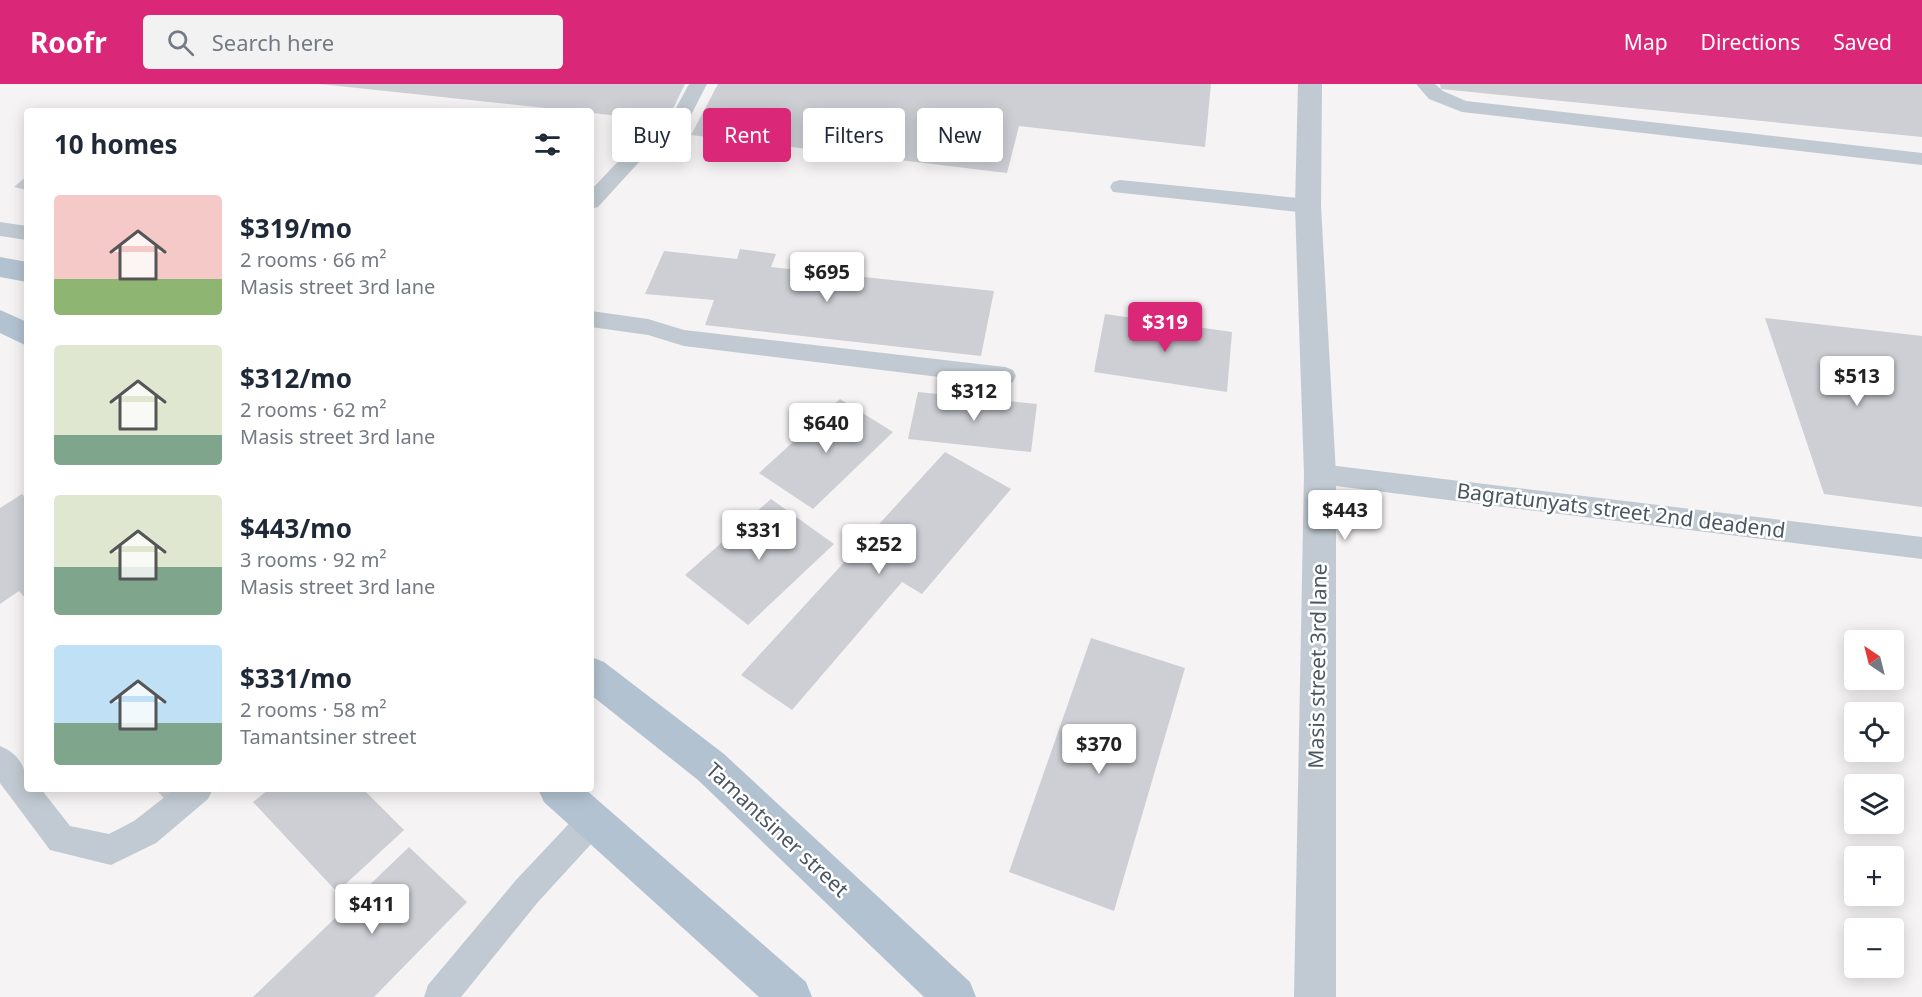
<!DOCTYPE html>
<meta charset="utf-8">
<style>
body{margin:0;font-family:"Noto Sans",sans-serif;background:#f2f2f3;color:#1f2937;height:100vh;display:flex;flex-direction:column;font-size:22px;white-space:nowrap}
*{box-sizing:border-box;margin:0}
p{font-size:20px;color:#747a83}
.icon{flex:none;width:33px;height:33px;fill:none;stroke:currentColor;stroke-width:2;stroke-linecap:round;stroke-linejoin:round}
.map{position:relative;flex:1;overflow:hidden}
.side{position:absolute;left:24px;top:24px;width:570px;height:684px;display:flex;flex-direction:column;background:#fff;border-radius:6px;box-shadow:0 3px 15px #0003}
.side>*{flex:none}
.top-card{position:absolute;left:612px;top:24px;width:570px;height:54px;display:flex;gap:12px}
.needle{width:39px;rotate:325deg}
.controls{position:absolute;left:1844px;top:546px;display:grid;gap:12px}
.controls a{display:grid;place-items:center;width:60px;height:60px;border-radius:6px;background:#fff;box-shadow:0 3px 15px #0003;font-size:30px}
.price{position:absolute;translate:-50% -51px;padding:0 14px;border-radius:6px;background:#fff;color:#222;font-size:20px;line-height:39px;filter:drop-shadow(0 2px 3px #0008)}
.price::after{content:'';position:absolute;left:50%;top:36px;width:18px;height:14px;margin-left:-9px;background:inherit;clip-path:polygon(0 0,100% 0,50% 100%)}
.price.current{background:#db2777;color:#fff}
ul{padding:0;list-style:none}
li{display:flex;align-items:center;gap:18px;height:150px;padding:0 30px}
li span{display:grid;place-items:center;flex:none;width:168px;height:120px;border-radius:6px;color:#555}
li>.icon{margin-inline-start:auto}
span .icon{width:72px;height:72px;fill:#fffc;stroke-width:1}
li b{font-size:26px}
h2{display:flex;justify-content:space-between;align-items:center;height:72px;padding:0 30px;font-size:26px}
.pill{padding:0 21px;border-radius:6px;background:#fff;box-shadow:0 3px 15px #0003;font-size:21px;line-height:54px}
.pill.current{background:#db2777;color:#fff}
header{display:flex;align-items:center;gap:36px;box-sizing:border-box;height:84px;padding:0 30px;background:#db2777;color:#fff}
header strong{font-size:28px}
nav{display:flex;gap:33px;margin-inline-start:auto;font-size:21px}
.search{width:420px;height:54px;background:#f2f2f3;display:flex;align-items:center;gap:15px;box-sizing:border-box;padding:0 21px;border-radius:6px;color:#747a83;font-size:22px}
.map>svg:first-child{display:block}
</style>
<header>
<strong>Roofr</strong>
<div class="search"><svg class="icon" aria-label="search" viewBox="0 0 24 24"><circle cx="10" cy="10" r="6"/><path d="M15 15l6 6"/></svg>Search here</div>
<nav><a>Map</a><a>Directions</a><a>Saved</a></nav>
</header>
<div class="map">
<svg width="1922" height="913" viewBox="0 0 1922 913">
<rect width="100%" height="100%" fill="#f5f3f3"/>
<g fill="#cdcfd5">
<polygon points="320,0 685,0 667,37"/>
<polygon points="718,0 1211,0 1205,63 1019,42 1007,89 691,51"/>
<polygon points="1440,0 1922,0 1922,53 1441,5"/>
<polygon points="27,92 27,106 14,103"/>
<polygon points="740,165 776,170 771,183 994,207 981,272 705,241 714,216 645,210 664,167 737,175"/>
<polygon points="1105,230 1232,248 1227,308 1094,288"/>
<polygon points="1765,234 1922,252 1922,423 1824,410"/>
<polygon points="918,308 1037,320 1031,368 908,355"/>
<polygon points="840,315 893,348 813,425 759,389"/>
<polygon points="945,368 1011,405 922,510 902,498 792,626 741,591"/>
<polygon points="22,410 27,415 27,516 19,507 0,520 0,424"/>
<polygon points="771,415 834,460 748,541 685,491"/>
<polygon points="1091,554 1185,584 1114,827 1009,788"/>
<polygon points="156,705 181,705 166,717"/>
<polygon points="269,705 363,705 404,746 337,808 253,718"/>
<polygon points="409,763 467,818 374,913 253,913"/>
</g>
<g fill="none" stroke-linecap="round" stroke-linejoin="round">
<g fill="#c1cad2" fill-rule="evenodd">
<polygon points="689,0 707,0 691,31 640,77 598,123 591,125 591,106 626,69 676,24"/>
<polygon points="1416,0 1435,0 1443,7 1466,17 1922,69 1922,81 1462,28 1429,15"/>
<polygon points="1120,96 1308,115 1315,117 1318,122 1315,127 1308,129 1113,108 1110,103 1113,98"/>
<polygon points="0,138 27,142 27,156 0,152"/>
<polygon points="591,227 648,235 684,246 1005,283 1013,286 1016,292 1013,298 1005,301 684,262 648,251 591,243"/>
<polygon points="1320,380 1922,453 1922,475 1320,400 1311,397 1308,390 1311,383"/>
<path d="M 0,662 C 20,670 27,685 27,705 L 41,705 L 70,742 L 109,750 L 134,737 L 175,705 L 213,705 L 208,715 L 156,759 L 111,781 L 50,766 L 0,699 Z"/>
<polygon points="592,722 603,727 607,737 603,747 538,818 461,913 424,913 428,901 516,796 581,727"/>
</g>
<polygon fill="#c1cad2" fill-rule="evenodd" points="1298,0 1322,0 1321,122 1336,390 1336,913 1294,913 1304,390 1295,122"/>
<g fill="#b3c2d1" fill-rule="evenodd">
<polygon points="0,173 27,178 27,198 0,193"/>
<polygon points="0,226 27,238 27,262 0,249"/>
<polygon points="591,573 604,578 724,670 970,898 976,913 924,913 698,696 591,611"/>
<polygon points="538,705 585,705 806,898 812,913 759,913 544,718"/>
</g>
</g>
<g text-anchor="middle" stroke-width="5" stroke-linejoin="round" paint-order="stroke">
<g font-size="21" fill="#4a5661" stroke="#fff">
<text transform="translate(1621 427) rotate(7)" y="7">Bagratunyats street 2nd deadend</text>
<text transform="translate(1318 582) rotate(-89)" y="7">Masis street 3rd lane</text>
<text transform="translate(777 746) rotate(43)" y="7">Tamantsiner street</text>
</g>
</g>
</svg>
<div class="controls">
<a><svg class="needle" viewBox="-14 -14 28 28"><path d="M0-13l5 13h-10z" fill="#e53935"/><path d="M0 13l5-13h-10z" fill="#747a83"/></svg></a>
<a><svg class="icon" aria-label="locate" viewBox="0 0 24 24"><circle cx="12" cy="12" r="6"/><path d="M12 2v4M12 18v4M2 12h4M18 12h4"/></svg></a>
<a><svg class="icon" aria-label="layers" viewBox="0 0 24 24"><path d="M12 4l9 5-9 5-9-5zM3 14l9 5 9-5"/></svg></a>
<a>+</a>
<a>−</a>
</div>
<b class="price" style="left:827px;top:219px">$695</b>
<b class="price current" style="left:1165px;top:269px">$319</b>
<b class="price" style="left:1857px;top:323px">$513</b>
<b class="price" style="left:974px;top:338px">$312</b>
<b class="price" style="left:826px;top:370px">$640</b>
<b class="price" style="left:1345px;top:457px">$443</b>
<b class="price" style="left:759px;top:477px">$331</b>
<b class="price" style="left:879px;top:491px">$252</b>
<b class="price" style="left:1099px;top:691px">$370</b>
<b class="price" style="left:372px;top:851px">$411</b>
<div class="top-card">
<a class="pill">Buy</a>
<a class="pill current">Rent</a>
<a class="pill">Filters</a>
<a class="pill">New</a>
</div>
<section class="side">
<h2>10 homes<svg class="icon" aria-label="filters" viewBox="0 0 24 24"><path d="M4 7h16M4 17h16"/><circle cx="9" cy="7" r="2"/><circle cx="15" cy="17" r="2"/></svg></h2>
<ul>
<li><span style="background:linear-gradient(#f6c9c9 70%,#8fb573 0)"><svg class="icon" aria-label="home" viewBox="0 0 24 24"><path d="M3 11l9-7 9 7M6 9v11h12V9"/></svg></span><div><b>$319/mo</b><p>2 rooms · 66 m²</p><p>Masis street 3rd lane</p></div></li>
<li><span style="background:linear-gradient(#dfe7d0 75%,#7fa58c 0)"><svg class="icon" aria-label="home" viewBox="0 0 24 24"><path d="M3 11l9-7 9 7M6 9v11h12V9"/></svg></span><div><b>$312/mo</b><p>2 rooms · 62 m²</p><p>Masis street 3rd lane</p></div></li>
<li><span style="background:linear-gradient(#dfe7d0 60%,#7fa58c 0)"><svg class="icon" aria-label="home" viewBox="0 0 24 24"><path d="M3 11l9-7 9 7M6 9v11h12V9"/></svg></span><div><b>$443/mo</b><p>3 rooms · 92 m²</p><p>Masis street 3rd lane</p></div></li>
<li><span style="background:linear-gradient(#bfe0f5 65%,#7fa58c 0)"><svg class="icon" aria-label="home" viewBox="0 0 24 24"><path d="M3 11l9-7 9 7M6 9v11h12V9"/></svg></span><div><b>$331/mo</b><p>2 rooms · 58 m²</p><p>Tamantsiner street</p></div></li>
</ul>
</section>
</div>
